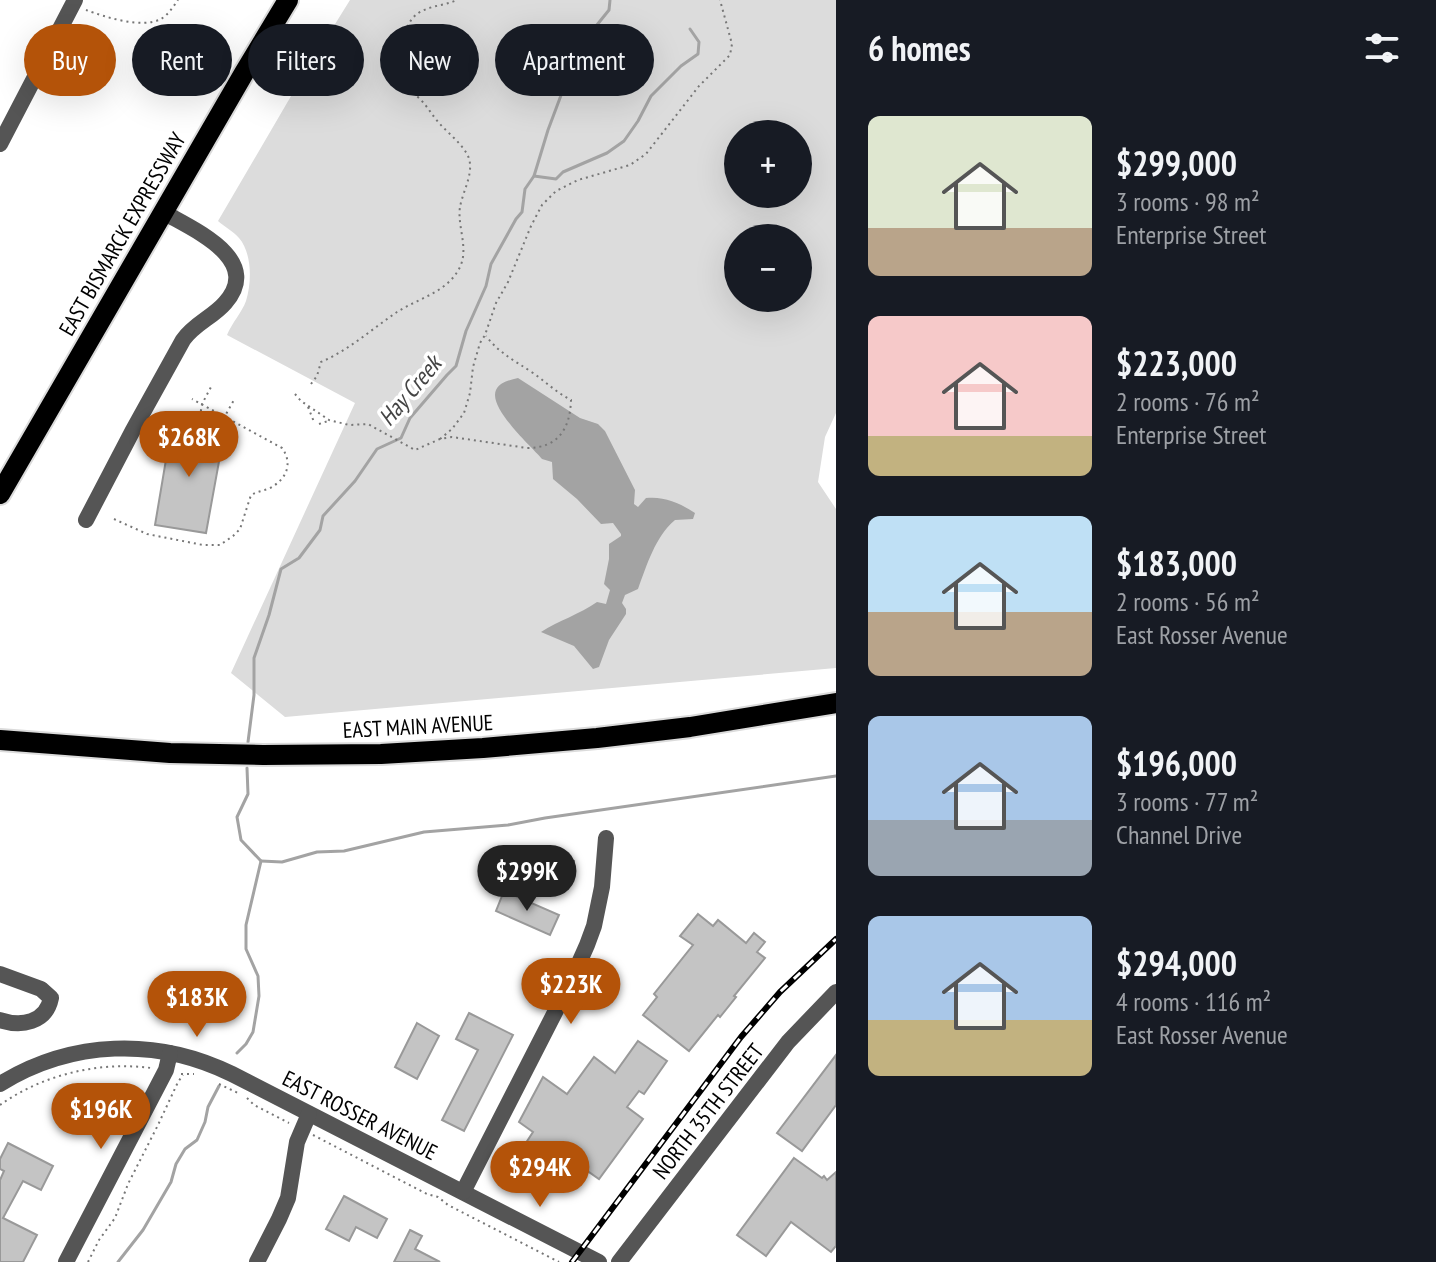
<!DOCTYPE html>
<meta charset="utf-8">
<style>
body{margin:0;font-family:"PT Sans Narrow",sans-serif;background:#242831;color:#f1f3f6;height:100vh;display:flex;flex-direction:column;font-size:30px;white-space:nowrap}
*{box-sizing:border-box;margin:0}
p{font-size:26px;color:#9ea1a6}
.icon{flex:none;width:44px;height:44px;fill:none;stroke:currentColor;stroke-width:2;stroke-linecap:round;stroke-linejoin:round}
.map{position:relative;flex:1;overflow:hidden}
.panel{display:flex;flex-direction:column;background:#171b24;width:600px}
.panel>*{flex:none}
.banner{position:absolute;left:24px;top:24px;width:692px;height:72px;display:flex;gap:16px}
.controls{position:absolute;left:724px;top:120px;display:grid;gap:16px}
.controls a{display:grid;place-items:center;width:88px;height:88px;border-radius:50%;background:#171b24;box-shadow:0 8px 32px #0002;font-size:40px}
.price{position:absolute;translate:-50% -68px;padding:0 18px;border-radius:28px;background:#b45309;color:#fff;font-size:26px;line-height:52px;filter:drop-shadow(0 2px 4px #0008)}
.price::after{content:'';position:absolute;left:50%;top:48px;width:24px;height:18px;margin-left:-12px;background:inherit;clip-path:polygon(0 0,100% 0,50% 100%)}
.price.on{background:#222;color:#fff}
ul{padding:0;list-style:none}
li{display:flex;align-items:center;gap:24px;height:200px;padding:0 32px}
li span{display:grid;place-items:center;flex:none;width:224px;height:160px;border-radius:12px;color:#555}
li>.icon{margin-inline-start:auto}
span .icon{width:96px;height:96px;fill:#fffc;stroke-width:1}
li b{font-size:34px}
h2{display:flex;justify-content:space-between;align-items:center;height:96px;padding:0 32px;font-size:34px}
.tag{padding:0 28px;border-radius:36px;background:#171b24;box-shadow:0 8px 32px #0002;font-size:28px;line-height:72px}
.tag.on{background:#b45309;color:#fff}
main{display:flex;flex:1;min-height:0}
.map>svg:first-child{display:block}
</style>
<main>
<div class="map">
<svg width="836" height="1262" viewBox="0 0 836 1262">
<rect width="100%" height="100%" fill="#fff"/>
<path fill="#dcdcdc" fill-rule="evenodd" d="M 350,0 L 836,0 L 836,413 L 825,437 L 818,482 L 836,509 L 836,668 L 285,717 L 231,673 L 355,403 L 227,335 C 232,323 242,312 246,301 C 252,282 252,253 239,238 C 233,231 225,227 218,221 L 301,79 ZM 738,134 L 798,134 L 798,194 L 738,194 ZM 738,238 L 798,238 L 798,298 L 738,298 Z"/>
<path fill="#a3a3a3" d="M 518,378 L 580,418 L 598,424 L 605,431 L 635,490 L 634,504 L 638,507 L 646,498 C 664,496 680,503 695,513 L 693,519 L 675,520 C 655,537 647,565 638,589 L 625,595 L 622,603 L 626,609 L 626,614 L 609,640 L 599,667 L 593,669 L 574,646 L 541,632 C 558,621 580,614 597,602 L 606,604 L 610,590 L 604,584 L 609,559 L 609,544 L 621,536 L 621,534 L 613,523 L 601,524 L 577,499 L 553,479 L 552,462 L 542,459 C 531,446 488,408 496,390 C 500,382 510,380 518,378 Z"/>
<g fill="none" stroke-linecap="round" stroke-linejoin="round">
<g stroke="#a3a3a3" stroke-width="3">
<polyline points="534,176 556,179 563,172 607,153 624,141 638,121 651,96 681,66 698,54 699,42 690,29"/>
<polyline points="248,742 254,695 254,658 269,615 281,569 299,558 320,530 323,516 355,481 377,449 401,438 410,418 447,375 456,366 466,331 486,286 491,264 516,219 522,212 525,189 534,176 548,130 575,58 588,36 609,10 610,0"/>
<polyline points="261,861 282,862 317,852 344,851 424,832 508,825 545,818 836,776"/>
<polyline points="237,1053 246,1044 253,1032 259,996 258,976 246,949 246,925 261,861 241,840 237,817 248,794 247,768"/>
<polyline points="118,1262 143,1230 171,1182 176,1164 185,1149 197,1140 205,1122 208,1107 219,1086"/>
</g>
</g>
<g fill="#c4c4c4" stroke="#999" stroke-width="2">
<polygon points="172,424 224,434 206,533 155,525"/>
<polygon points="548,860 574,861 572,883 514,883 515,870 548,871"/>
<polygon points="504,891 559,915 550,935 496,911"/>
<polygon points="698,914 713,926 718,920 746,943 754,933 765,942 757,952 765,958 734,996 736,997 720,1017 718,1015 689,1051 643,1015 657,997 654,994 693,945 680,936"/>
<polygon points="469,1013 513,1035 464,1131 442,1120 478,1050 456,1039"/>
<polygon points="417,1023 439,1036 417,1079 395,1067"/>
<polygon points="638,1041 667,1061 644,1094 639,1091 627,1107 643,1119 599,1179 576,1163 562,1182 520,1152 533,1132 519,1122 543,1077 567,1094 594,1057 615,1073"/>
<polygon points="836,1055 836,1105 802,1151 777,1133"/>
<polygon points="8,1143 53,1166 41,1190 23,1181 3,1218 37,1235 23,1262 0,1262 0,1180 4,1171 0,1169 0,1159"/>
<polygon points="794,1158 822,1178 824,1176 827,1180 836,1172 836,1246 831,1252 791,1222 766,1256 737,1235"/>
<polygon points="344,1196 387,1219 377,1238 356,1227 349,1241 326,1229"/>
<polygon points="410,1230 422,1236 415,1249 440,1262 394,1262"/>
</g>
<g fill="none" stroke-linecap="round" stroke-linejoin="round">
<defs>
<g id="major">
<polyline points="0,494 244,73 288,0"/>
<polyline points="0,740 170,753 263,755 381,754 483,748 597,738 690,727 836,703"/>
</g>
</defs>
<use href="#major" stroke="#dbdbdb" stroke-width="24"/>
<g stroke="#777" stroke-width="2" stroke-dasharray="2 4" stroke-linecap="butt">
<path d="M 86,10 C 105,17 142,29 161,19 C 168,15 173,7 178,0"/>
<path d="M 311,384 L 317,376 L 321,362 C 349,350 372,329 397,312 C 419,298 448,292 460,267 C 469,248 457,226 460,207 C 463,190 476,170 467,154 C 460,142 448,133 439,123 C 432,115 427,106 420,99 C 397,78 384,72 401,39 C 405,31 410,19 417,14 C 430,5 444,6 457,0"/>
<path d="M 295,394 L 301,401 L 329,420 L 349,425 L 368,424 L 415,450 L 440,439 L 452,437 L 527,448 C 559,448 570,428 571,400 C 557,393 546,382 533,373 C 514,360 500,354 486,336"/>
<polyline points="308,407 314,422"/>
<polyline points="199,424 225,416 234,400"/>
<polyline points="319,424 328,421"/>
<polyline points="198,429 202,404 211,387"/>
<polyline points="440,439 452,429 464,413 470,393 473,367 480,343 485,335 496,303 508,282 531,226 542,205 556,191 578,180 630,165 646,154 699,86 730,55 732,44 720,0"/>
<path d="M 114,519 L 147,534 L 203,545 L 220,545 L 233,536 L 240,529 L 251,495 C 258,491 264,491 270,488 C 287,479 293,463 282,448 L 192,399"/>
<polyline points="181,1074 194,1074"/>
<polyline points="219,1084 238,1093"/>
<polyline points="247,1098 254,1105 289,1123"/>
<path d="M 0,1105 C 42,1075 99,1061 151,1068"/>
<polyline points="313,1135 427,1194 438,1197 448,1205 559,1262"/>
<polyline points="88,1262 99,1240 115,1218 128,1184 158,1125 178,1082 183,1075"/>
</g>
<g stroke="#555" stroke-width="16">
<polyline points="0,144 75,0"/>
<path d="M 86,520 L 132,432 L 183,340 C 194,324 213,317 225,303 C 264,259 192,229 163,212"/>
<path d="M 0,974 L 41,989 L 51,998 C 46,1023 21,1027 0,1020"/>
<path d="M 0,1084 C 71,1040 157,1037 232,1074 L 599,1262"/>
<polyline points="463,1192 571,981 587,945 594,926 602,887 606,838"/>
<polyline points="66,1262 166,1070 170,1053"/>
<polyline points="257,1262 279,1219 288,1198 297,1142 309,1114"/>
<polyline points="619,1262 788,1042 836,992"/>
</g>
<use href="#major" stroke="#000" stroke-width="20"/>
<defs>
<polyline id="rail" points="572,1262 741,1037 780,992 836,939"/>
</defs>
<use href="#rail" stroke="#000" stroke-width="6"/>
<use href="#rail" stroke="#fff" stroke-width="3" stroke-dasharray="9" stroke-linecap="butt"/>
</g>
<g text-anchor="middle" stroke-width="7" stroke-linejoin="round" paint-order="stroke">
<g font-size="22" fill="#000" stroke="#fff">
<text transform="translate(122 234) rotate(-60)" y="8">EAST BISMARCK EXPRESSWAY</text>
<text transform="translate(418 726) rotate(-3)" y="8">EAST MAIN AVENUE</text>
<text transform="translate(708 1111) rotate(-52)" y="8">NORTH 35TH STREET</text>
<text transform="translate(360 1115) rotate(27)" y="8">EAST ROSSER AVENUE</text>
</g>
<g font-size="24" font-style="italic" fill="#444" stroke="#fff">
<text transform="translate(410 391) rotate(-50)" y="8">Hay Creek</text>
</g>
</g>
</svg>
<div class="controls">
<a>+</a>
<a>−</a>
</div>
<b class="price" style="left:189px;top:479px">$268K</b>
<b class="price on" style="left:527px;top:913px">$299K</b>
<b class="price" style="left:571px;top:1026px">$223K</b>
<b class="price" style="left:197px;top:1039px">$183K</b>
<b class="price" style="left:101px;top:1151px">$196K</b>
<b class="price" style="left:540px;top:1209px">$294K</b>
<div class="banner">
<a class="tag on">Buy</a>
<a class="tag">Rent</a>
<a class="tag">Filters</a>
<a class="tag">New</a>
<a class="tag">Apartment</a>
</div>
</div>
<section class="panel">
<h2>6 homes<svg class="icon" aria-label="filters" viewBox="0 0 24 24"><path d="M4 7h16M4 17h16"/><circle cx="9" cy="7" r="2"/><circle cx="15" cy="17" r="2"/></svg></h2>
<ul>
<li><span style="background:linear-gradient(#dfe7d0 70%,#b9a48a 0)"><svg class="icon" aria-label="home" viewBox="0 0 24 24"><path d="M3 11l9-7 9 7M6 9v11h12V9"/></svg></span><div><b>$299,000</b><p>3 rooms · 98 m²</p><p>Enterprise Street</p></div></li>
<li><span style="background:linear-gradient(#f6c9c9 75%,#c2b280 0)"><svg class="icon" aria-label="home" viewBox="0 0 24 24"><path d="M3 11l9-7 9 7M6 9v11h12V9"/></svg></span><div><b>$223,000</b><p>2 rooms · 76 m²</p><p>Enterprise Street</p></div></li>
<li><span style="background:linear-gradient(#bfe0f5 60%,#b9a48a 0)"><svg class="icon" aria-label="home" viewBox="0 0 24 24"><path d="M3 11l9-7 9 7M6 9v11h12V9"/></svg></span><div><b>$183,000</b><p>2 rooms · 56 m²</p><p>East Rosser Avenue</p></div></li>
<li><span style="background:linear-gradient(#a9c7e8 65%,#9aa5b1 0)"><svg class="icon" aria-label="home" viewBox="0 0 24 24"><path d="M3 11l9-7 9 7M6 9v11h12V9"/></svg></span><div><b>$196,000</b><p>3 rooms · 77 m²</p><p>Channel Drive</p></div></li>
<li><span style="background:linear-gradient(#a9c7e8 65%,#c2b280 0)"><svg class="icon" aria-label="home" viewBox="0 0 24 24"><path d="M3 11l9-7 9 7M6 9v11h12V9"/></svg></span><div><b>$294,000</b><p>4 rooms · 116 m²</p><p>East Rosser Avenue</p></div></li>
</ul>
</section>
</main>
